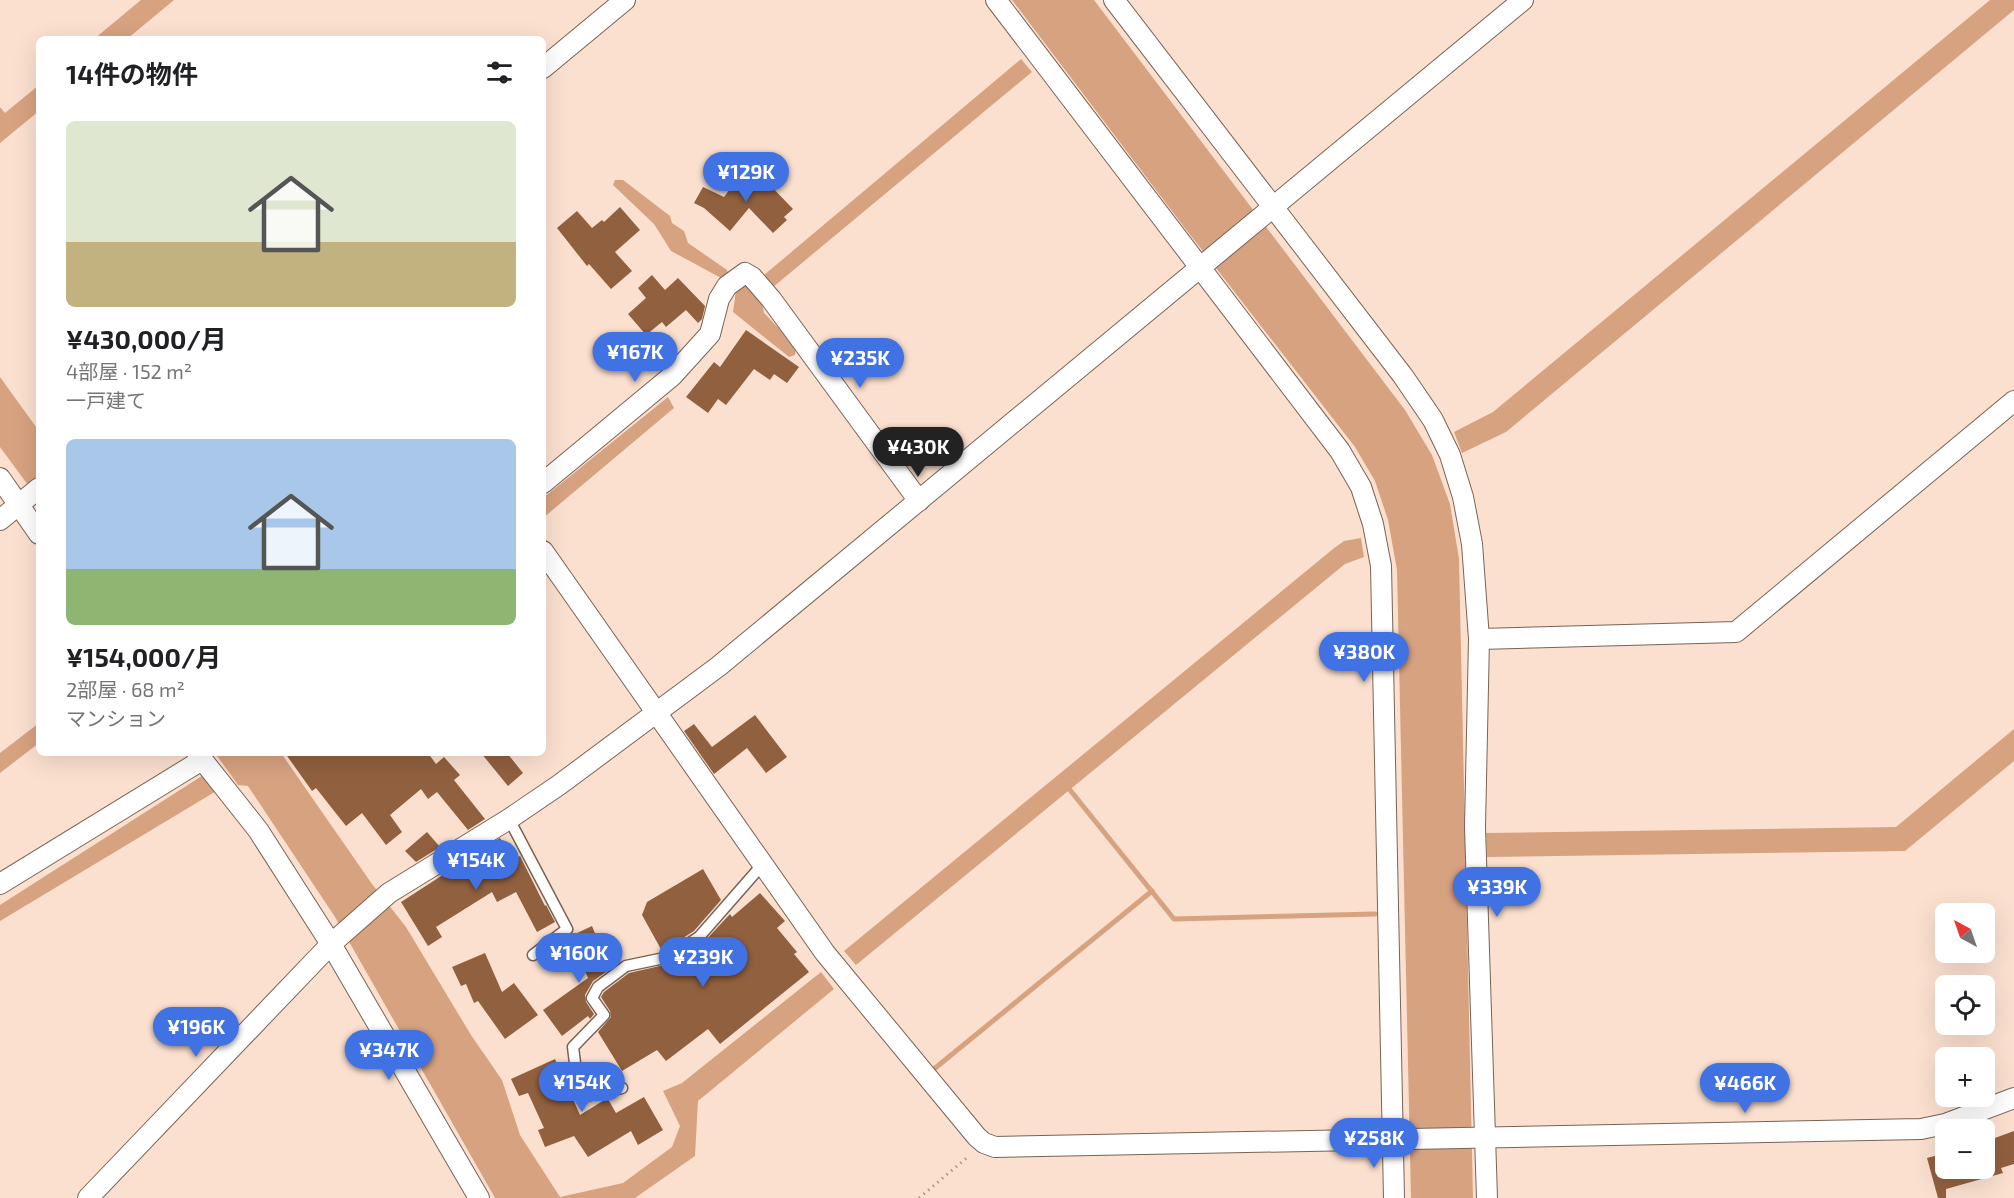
<!DOCTYPE html>
<html lang="ja">
<meta charset="utf-8">
<style>
body{margin:0;font-family:"Exo 2","Noto Sans JP",sans-serif;background:#f6f6f6;color:#202124;height:100vh;display:flex;flex-direction:column;font-size:22px;white-space:nowrap}
*{box-sizing:border-box;margin:0}
p{font-size:20px;color:#757577}
.icon{flex:none;width:33px;height:33px;fill:none;stroke:currentColor;stroke-width:2;stroke-linecap:round;stroke-linejoin:round}
.map{position:relative;flex:1;overflow:hidden}
.details{position:absolute;left:36px;top:36px;width:510px;height:720px;display:flex;flex-direction:column;background:#fff;border-radius:9px;box-shadow:0 6px 24px #0002}
.details>*{flex:none}
.needle{width:39px;rotate:320deg}
.tools{position:absolute;left:1935px;top:903px;display:grid;gap:12px}
.tools a{display:grid;place-items:center;width:60px;height:60px;border-radius:9px;background:#fff;box-shadow:0 6px 24px #0002;font-size:30px}
.price{position:absolute;translate:-50% -51px;padding:0 14px;border-radius:21px;background:#4072e3;color:#fff;font-size:20px;line-height:39px;filter:drop-shadow(0 2px 3px #0008)}
.price::after{content:'';position:absolute;left:50%;top:36px;width:18px;height:14px;margin-left:-9px;background:inherit;clip-path:polygon(0 0,100% 0,50% 100%)}
.price.active{background:#222;color:#fff}
ul{padding:0;list-style:none}
li{display:grid;align-content:center;gap:12px;height:318px;padding:0 30px}
li span{display:grid;place-items:center;height:186px;border-radius:9px;color:#555}
li>.icon{margin-inline-start:auto}
span .icon{width:108px;height:108px;fill:#fffc;stroke-width:1}
li b{font-size:26px}
h2{display:flex;justify-content:space-between;align-items:center;height:72px;padding:0 30px;font-size:26px}
.map>svg:first-child{display:block}
</style>
<div class="map">
<svg width="2014" height="1198" viewBox="0 0 2014 1198">
<rect width="100%" height="100%" fill="#fbe0cf"/>
<g fill="#d7a280">
<polygon points="141,0 174,0 127,39 94,39"/>
<polygon points="1012,0 1094,0 1405,410 1432,455 1450,504 1459,559 1473,1198 1411,1198 1397,570 1388,520 1375,481 1355,447 1181,223"/>
<polygon points="1990,0 2014,0 2014,10 1506,432 1462,453 1454,432 1493,412"/>
<path d="M 1021,59 L 1032,72 L 761,297 L 764,313 L 796,346 L 795,355 L 789,357 L 733,312 L 736,290 L 723,279 L 671,251 L 654,224 L 613,185 L 615,180 L 623,180 L 670,216 L 672,223 L 684,231 L 688,243 L 727,270 C 729,280 742,284 751,286 Z"/>
<polygon points="39,85 39,111 0,143 0,107 5,113"/>
<polygon points="0,377 39,431 39,500 0,447"/>
<polygon points="668,397 674,408 543,518 543,498"/>
<polygon points="1361,538 1364,557 1345,564 856,965 844,951 1333,549 1344,541"/>
<polygon points="39,723 39,743 0,773 0,753"/>
<polygon points="2014,729 2014,761 1905,851 1487,857 1486,833 1896,827"/>
<polygon points="215,753 281,753 372,884 406,927 471,1035 502,1080 520,1135 560,1197 623,1183 672,1147 680,1126 663,1091 682,1083 821,972 834,989 698,1101 695,1156 635,1198 495,1198 335,917 248,786 238,785"/>
<polygon points="205,774 218,790 0,921 0,905"/>
</g>
<g fill="none" stroke-linecap="round" stroke-linejoin="round">
<g stroke="#d7a280" stroke-width="5">
<polyline points="1066,785 1174,919 1375,914"/>
<polyline points="934,1069 1152,891"/>
</g>
</g>
<g fill="#91603f">
<polygon points="743,172 767,182 793,209 784,217 787,220 773,233 749,208 730,231 704,208 694,203 703,187 724,197"/>
<polygon points="620,207 640,230 615,252 632,271 611,289 589,264 587,266 557,228 577,211 592,228 602,220 604,222"/>
<polygon points="652,275 665,290 678,278 705,306 702,319 698,323 686,310 666,327 662,322 646,335 628,314 646,298 638,288"/>
<polygon points="746,330 799,367 787,383 774,374 770,380 754,369 726,405 718,399 708,413 686,397 714,362 720,367"/>
<polygon points="755,715 787,757 766,773 747,748 714,774 684,731 694,724 712,747"/>
<polygon points="285,753 428,753 436,764 444,757 460,775 454,780 485,819 468,830 437,792 428,799 421,789 390,815 402,832 386,845 362,813 346,826 316,788 312,791"/>
<polygon points="481,753 507,753 523,773 508,786"/>
<polygon points="427,832 440,847 416,862 405,851"/>
<polygon points="500,838 514,859 520,856 545,906 546,905 555,922 537,932 516,892 497,902 492,892 436,927 442,937 428,946 401,902"/>
<polygon points="703,869 721,900 694,931 662,951 642,915 647,902"/>
<polygon points="760,893 785,921 777,928 797,952 794,954 809,972 720,1044 708,1029 666,1061 657,1050 622,1071 598,1032 611,1017 610,1011 601,997 604,992 629,973 673,963 703,943 730,914 732,917"/>
<polygon points="592,926 610,969 593,981 585,995 586,1002 594,1014 590,1019 588,1016 562,1036 543,1010 588,978 571,936"/>
<polygon points="485,953 502,992 514,983 538,1015 505,1039 478,1001 474,1003 466,984 461,986 452,967"/>
<polygon points="555,1059 580,1115 606,1099 608,1099 616,1113 644,1097 663,1130 638,1145 631,1131 588,1157 574,1136 545,1147 538,1130 544,1128 528,1093 519,1096 511,1079"/>
<polygon points="2014,1131 2014,1164 2001,1168 2003,1173 1946,1189 1946,1198 1938,1198 1927,1158 1946,1153 1946,1168 1984,1168 1984,1142"/>
</g>
<g fill="none" stroke-linecap="round" stroke-linejoin="round">
<defs>
<g id="service">
<polyline points="509,819 567,929 533,955"/>
<polyline points="622,1088 590,1095 576,1071 573,1047 604,1015 592,998 598,987 626,966 669,957 699,937 762,865"/>
</g>
<g id="minor">
<polyline points="996,0 1340,451 1361,487 1373,524 1381,566 1394,1198"/>
<polyline points="1114,0 1403,376 1433,420 1450,455 1463,497 1472,544 1479,639 1475,827 1487,1198"/>
<polyline points="543,68 625,0"/>
<polyline points="0,478 39,534"/>
<polyline points="543,483 672,376 710,334 719,299 727,286 745,273 752,277 771,299 919,501"/>
<polyline points="0,520 39,488"/>
<polyline points="543,551 825,953 977,1137 984,1143 995,1147 1921,1129 1945,1124 2014,1098"/>
<polyline points="1479,639 1736,632 2014,401"/>
<polyline points="197,753 258,830 331,944 479,1198"/>
<polyline points="0,884 202,760"/>
<polyline points="88,1198 331,944 389,893 509,819 559,785 719,666 1523,0"/>
</g>
</defs>
<use href="#service" stroke="#7a6355" stroke-width="13"/>
<use href="#minor" stroke="#7a6355" stroke-width="22"/>
<polyline stroke="#ac988b" stroke-width="3" stroke-dasharray="1.5 4.5" stroke-linecap="butt" points="919,1198 969,1156"/>
<use href="#service" stroke="#fff" stroke-width="10"/>
<use href="#minor" stroke="#fff" stroke-width="20"/>
</g>
</svg>
<div class="tools">
<a><svg class="needle" viewBox="-14 -14 28 28"><path d="M0-13l5 13h-10z" fill="#e53935"/><path d="M0 13l5-13h-10z" fill="#757577"/></svg></a>
<a><svg class="icon" aria-label="locate" viewBox="0 0 24 24"><circle cx="12" cy="12" r="6"/><path d="M12 2v4M12 18v4M2 12h4M18 12h4"/></svg></a>
<a>+</a>
<a>−</a>
</div>
<b class="price" style="left:746px;top:203px">¥129K</b>
<b class="price" style="left:635px;top:383px">¥167K</b>
<b class="price" style="left:860px;top:389px">¥235K</b>
<b class="price active" style="left:918px;top:478px">¥430K</b>
<b class="price" style="left:1364px;top:683px">¥380K</b>
<b class="price" style="left:476px;top:891px">¥154K</b>
<b class="price" style="left:1497px;top:918px">¥339K</b>
<b class="price" style="left:579px;top:984px">¥160K</b>
<b class="price" style="left:703px;top:988px">¥239K</b>
<b class="price" style="left:196px;top:1058px">¥196K</b>
<b class="price" style="left:389px;top:1081px">¥347K</b>
<b class="price" style="left:582px;top:1113px">¥154K</b>
<b class="price" style="left:1745px;top:1114px">¥466K</b>
<b class="price" style="left:1374px;top:1169px">¥258K</b>
<section class="details">
<h2>14件の物件<svg class="icon" aria-label="filters" viewBox="0 0 24 24"><path d="M4 7h16M4 17h16"/><circle cx="9" cy="7" r="2"/><circle cx="15" cy="17" r="2"/></svg></h2>
<ul>
<li><span style="background:linear-gradient(#dfe7d0 65%,#c2b280 0)"><svg class="icon" aria-label="home" viewBox="0 0 24 24"><path d="M3 11l9-7 9 7M6 9v11h12V9"/></svg></span><div><b>¥430,000/月</b><p>4部屋 · 152 m²</p><p>一戸建て</p></div></li>
<li><span style="background:linear-gradient(#a9c7e8 70%,#8fb573 0)"><svg class="icon" aria-label="home" viewBox="0 0 24 24"><path d="M3 11l9-7 9 7M6 9v11h12V9"/></svg></span><div><b>¥154,000/月</b><p>2部屋 · 68 m²</p><p>マンション</p></div></li>
</ul>
</section>
</div>
